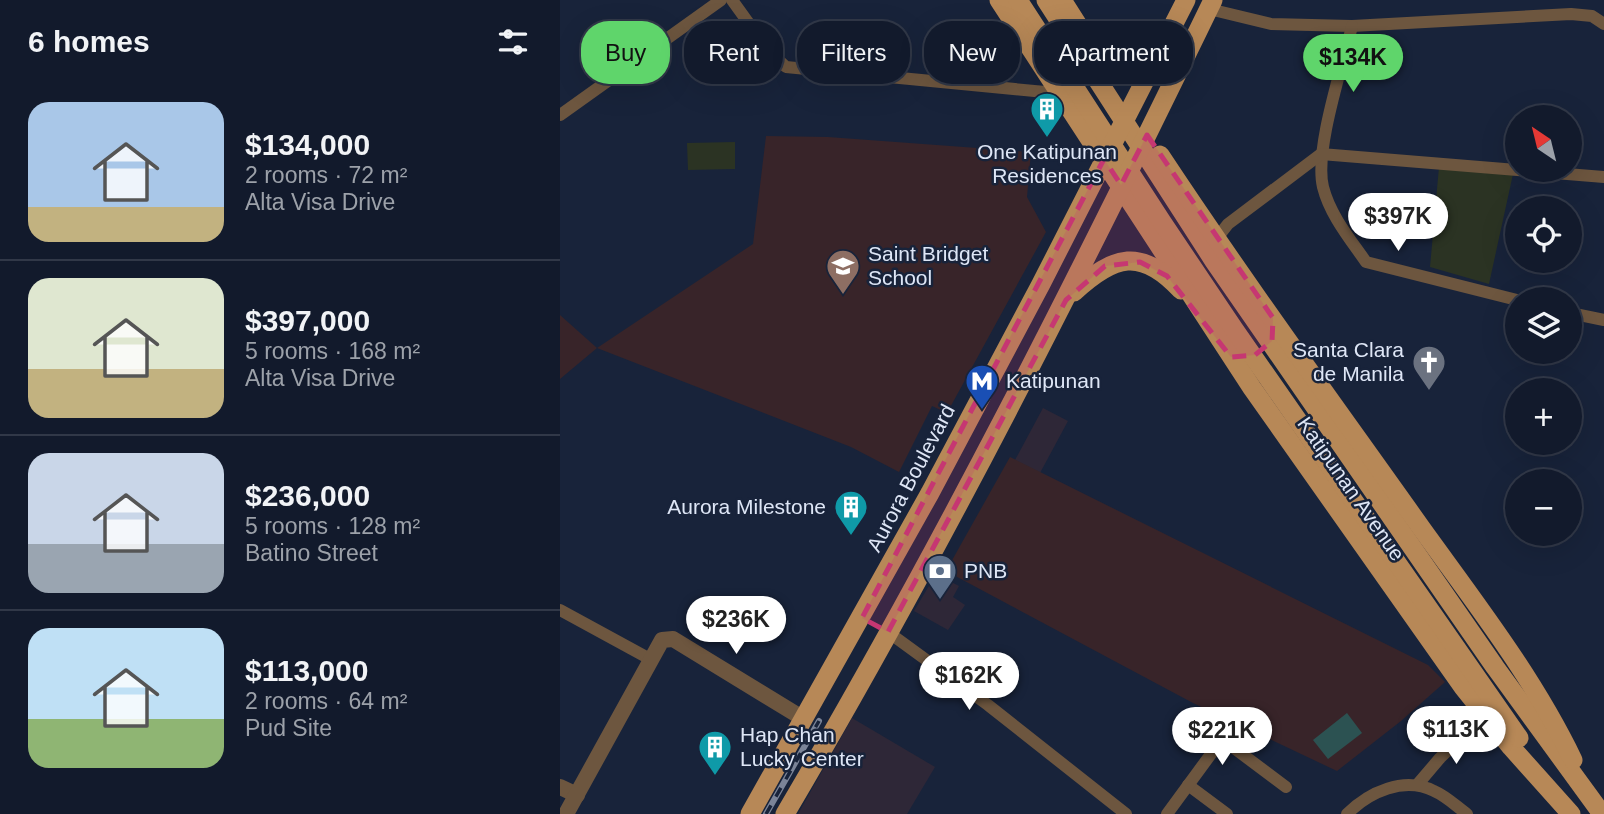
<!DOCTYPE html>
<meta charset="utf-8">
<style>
body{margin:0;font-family:Helvetica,sans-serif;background:#1b2334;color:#f1f3f6;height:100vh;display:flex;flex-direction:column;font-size:26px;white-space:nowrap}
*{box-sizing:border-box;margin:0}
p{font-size:23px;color:#9ca1a9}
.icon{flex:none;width:38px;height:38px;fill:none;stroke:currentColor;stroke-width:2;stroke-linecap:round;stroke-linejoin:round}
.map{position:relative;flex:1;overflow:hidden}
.sheet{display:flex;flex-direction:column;background:#121a2c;width:560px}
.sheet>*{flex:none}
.top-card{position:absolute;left:21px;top:21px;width:665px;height:63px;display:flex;gap:14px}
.needle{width:46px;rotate:325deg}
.buttons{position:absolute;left:945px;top:105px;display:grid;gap:14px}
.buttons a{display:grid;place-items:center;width:77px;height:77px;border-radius:50%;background:#121a2c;box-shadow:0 7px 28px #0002,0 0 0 2px #313848;font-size:35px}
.price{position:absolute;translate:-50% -60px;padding:0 16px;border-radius:24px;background:#fff;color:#222;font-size:23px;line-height:46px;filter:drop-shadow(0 2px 4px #0008)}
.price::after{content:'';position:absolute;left:50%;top:42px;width:21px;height:16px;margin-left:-10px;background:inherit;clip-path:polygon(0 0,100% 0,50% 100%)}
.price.current{background:#5fd56b;color:#111}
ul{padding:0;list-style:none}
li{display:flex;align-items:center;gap:21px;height:175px;padding:0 28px}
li+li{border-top:2px solid #313848}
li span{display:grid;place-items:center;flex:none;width:196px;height:140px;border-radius:21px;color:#555}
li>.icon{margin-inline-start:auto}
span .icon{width:84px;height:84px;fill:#fffc;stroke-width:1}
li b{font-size:30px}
h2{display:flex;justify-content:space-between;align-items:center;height:84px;padding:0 28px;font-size:30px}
.tag{padding:0 24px;border-radius:28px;background:#121a2c;box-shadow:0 7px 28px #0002,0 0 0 2px #313848;font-size:24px;line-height:63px}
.tag.current{background:#5fd56b;color:#111}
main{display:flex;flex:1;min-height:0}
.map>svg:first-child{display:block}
</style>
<main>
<section class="sheet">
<h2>6 homes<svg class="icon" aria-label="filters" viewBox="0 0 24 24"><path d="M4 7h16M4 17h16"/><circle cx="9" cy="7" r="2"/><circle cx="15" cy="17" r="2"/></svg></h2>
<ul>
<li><span style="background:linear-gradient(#a9c7e8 75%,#c2b280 0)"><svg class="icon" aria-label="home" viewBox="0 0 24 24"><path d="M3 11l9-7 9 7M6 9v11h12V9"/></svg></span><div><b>$134,000</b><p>2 rooms · 72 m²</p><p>Alta Visa Drive</p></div></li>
<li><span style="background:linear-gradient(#dfe7d0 65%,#c2b280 0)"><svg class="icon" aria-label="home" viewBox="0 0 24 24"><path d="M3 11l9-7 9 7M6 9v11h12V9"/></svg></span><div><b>$397,000</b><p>5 rooms · 168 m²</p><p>Alta Visa Drive</p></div></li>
<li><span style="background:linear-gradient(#c9d6e8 65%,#9aa5b1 0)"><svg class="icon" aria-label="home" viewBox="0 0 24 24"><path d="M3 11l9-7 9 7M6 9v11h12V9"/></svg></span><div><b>$236,000</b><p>5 rooms · 128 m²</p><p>Batino Street</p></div></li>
<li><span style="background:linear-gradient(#bfe0f5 65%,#8fb573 0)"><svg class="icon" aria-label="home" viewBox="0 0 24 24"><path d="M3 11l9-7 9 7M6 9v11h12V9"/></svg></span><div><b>$113,000</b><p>2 rooms · 64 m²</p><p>Pud Site</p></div></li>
</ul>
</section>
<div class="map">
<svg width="1044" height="814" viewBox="0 0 1044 814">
<rect width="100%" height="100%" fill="#18233a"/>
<g fill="#2e2737">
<polygon points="483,408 508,421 480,473 455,460"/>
<polygon points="376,574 399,586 393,597 405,605 388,630 354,611"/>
<polygon points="292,718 375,767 347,814 238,814"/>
</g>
<g fill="#382429">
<polygon points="206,136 268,137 471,152 467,197 486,232 387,413 372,406 339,472 291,447 37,348 0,379 0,315 37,348 193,244"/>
<polygon points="450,457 868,665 885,682 841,721 777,771 633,703 386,571"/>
</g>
<g fill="#2b3323">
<polygon points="175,142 175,169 128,170 127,143"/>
<polygon points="879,167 953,174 929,284 870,267"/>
</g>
<polygon fill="#2c5252" points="787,713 802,733 768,759 753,740"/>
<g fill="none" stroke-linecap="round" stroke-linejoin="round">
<g stroke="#6d563f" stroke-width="12">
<polyline points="172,0 208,50 226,67 485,92 497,88"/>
<polyline points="649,9 711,24 792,26 1011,14 1032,16 1044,24"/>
<path d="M 792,26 C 783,65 754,150 763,187 C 770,215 790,239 806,262 L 957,300"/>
<polyline points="0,115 161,0"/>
<polyline points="657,238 668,224 761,154 1044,177"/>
<polyline points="1010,313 1044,320"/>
<polyline points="0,610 90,659"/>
<polyline points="328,632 428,705 566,814"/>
<polyline points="628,785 667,814"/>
<polyline points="857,785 880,758 913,726"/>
<polyline points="607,814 662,739 726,787"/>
<path d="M 787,814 C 809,792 844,776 874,791 C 886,796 896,806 907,814"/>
</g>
<g stroke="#6d563f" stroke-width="16">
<polyline points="0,787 17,795"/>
<polyline points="6,814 102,640 113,639 244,719"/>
</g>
<g stroke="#b78857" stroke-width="19">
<polyline points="439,0 692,388 903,687 951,747 1011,814"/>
<polyline points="458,0 602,222 674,329 959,738"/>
<polyline points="486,0 654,261 935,667 1042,814"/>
<polyline points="502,0 530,44"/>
<path d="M 600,155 C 684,282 774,405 862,529 C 916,604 973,677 1013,760"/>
<path d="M 514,292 C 554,255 581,247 621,290"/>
<polyline points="190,814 370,493 481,284 626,0"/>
<path d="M 225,814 C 381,550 519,276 653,0"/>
</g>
<defs>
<polyline id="rail" points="206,814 259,721"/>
</defs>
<use href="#rail" stroke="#7b8498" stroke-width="6"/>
<use href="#rail" stroke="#18233a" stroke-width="3.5" stroke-dasharray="10" stroke-linecap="butt"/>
</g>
<path fill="#c63772" fill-opacity="0.2" stroke="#c63772" stroke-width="5" stroke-dasharray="14 9" stroke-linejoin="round" d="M 587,135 L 713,318 L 712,341 L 695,355 L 671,357 L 607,276 L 580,262 L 545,266 L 506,300 L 328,632 L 302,618 L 544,159 L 561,185 Z"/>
<defs>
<symbol id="building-pin" viewBox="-11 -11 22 30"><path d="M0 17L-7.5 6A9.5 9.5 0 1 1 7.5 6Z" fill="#0f9aa8" stroke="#18233a"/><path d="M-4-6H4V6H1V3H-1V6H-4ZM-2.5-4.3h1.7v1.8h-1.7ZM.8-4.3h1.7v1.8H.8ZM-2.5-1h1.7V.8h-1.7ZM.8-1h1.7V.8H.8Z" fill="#fff"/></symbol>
<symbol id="school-pin" viewBox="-11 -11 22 30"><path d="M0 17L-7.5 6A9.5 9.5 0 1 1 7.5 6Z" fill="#8d6e63" stroke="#18233a"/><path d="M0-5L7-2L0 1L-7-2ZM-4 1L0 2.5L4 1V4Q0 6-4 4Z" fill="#fff"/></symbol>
<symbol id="church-pin" viewBox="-11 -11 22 30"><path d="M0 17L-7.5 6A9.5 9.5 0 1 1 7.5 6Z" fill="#6b7280" stroke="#18233a"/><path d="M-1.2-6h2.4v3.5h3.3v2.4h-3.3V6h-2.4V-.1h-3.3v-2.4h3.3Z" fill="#fff"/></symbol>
<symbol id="metro-pin" viewBox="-11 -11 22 30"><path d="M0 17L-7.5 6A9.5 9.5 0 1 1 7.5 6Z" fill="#1a4fb4" stroke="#18233a"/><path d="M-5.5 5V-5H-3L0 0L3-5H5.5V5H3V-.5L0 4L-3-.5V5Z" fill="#fff"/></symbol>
<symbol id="bank-pin" viewBox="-11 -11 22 30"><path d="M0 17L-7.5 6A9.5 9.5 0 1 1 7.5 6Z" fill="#5c6f8a" stroke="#18233a"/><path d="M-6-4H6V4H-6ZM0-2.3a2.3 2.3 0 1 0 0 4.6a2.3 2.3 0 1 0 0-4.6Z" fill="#fff"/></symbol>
</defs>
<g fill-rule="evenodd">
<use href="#building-pin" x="468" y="90" width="38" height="52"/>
<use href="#school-pin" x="264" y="247" width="38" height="52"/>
<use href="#church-pin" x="850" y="343" width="38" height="52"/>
<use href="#metro-pin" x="403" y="362" width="38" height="52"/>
<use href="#building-pin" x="272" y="488" width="38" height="52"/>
<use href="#bank-pin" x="361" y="552" width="38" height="52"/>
<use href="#building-pin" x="136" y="728" width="38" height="52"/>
</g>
<g text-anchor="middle" stroke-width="5" stroke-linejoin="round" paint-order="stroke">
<g font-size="21" fill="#dee6f6" stroke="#18233a" text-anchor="start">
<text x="487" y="159" text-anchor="middle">One Katipunan<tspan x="487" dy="24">Residences</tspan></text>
<text x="308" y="261">Saint Bridget<tspan x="308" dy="24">School</tspan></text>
<text x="844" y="357" text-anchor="end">Santa Clara<tspan x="844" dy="24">de Manila</tspan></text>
<text x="446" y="388">Katipunan</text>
<text x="266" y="514" text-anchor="end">Aurora Milestone</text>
<text x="404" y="578">PNB</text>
<text x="180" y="742">Hap Chan<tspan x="180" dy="24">Lucky Center</tspan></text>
</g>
<g font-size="21" fill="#dee6f6" stroke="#18233a">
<text transform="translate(351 478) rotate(-62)" y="7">Aurora Boulevard</text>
<text transform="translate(791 489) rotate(55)" y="7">Katipunan Avenue</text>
</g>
</g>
</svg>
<div class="buttons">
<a><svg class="needle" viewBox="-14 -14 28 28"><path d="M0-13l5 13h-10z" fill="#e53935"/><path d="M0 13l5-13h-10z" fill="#9ca1a9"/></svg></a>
<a><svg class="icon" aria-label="locate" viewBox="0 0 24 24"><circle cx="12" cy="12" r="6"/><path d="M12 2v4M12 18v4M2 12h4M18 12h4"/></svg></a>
<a><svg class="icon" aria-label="layers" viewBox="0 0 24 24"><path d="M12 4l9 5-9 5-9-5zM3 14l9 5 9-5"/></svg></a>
<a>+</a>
<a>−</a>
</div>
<b class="price current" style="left:793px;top:94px">$134K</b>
<b class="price" style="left:838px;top:253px">$397K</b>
<b class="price" style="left:176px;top:656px">$236K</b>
<b class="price" style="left:409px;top:712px">$162K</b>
<b class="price" style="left:896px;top:766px">$113K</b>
<b class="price" style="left:662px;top:767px">$221K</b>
<div class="top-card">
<a class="tag current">Buy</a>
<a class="tag">Rent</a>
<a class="tag">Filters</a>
<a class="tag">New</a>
<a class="tag">Apartment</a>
</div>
</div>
</main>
